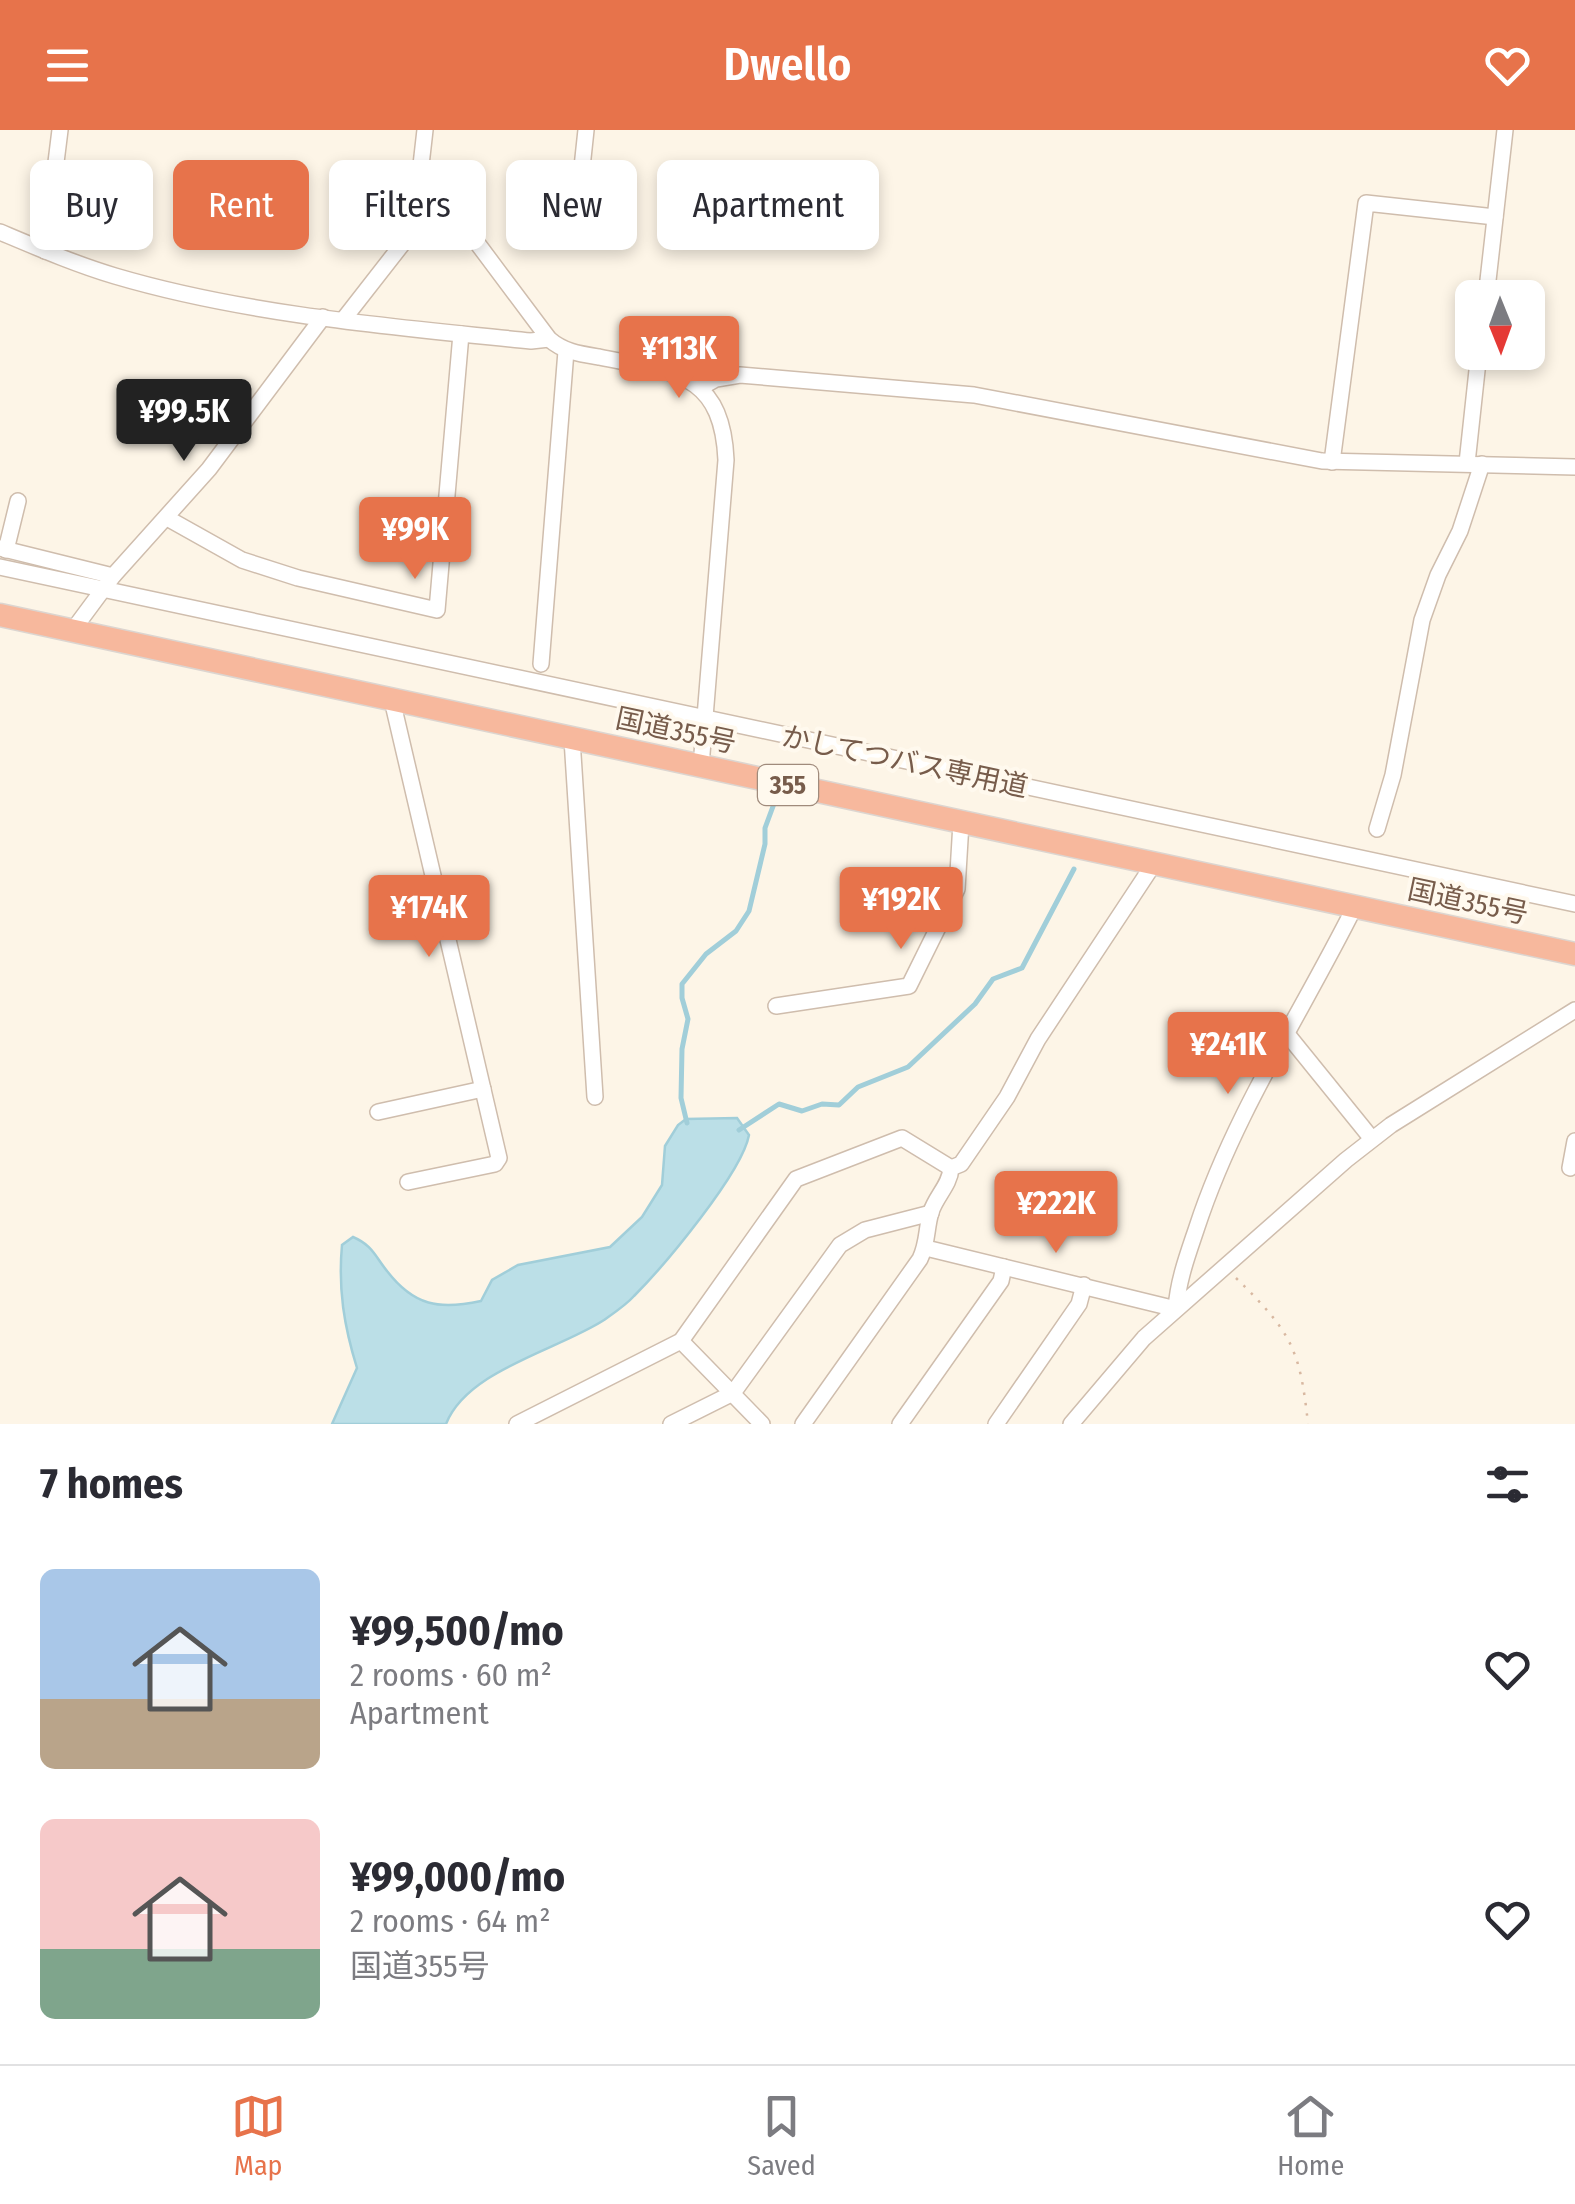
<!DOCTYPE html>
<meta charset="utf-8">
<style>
body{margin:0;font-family:"Fira Sans Condensed","Noto Sans JP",sans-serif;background:#f2f2f3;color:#2b2b33;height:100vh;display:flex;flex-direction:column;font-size:38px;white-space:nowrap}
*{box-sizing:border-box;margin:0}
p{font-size:32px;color:#7c7c81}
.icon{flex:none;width:55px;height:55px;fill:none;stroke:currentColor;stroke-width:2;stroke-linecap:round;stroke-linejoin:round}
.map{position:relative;height:1294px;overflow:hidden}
.sheet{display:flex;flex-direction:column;background:#fff;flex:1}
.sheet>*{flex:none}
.hud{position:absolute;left:30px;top:30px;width:1000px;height:90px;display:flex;gap:20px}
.needle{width:65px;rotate:179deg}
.tools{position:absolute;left:1455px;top:150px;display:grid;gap:20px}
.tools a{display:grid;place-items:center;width:90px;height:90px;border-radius:15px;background:#fff;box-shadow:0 5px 15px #0003;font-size:50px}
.price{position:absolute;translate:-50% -85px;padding:0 22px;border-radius:10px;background:#e7734b;color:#fff;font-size:32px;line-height:65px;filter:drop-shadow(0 2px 5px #0008)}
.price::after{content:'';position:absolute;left:50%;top:60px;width:30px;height:22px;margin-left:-15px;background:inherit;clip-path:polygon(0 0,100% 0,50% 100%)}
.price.on{background:#222;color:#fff}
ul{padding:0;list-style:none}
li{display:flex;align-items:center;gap:30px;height:250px;padding:0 40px}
li span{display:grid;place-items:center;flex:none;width:280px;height:200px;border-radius:15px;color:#555}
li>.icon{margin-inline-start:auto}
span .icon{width:120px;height:120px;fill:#fffc;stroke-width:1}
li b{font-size:42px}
h2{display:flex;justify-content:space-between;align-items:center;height:120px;padding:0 40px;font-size:42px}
.tag{padding:0 35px;border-radius:15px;background:#fff;box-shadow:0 5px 15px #0003;font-size:35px;line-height:90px}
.tag.on{background:#e7734b;color:#fff}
header{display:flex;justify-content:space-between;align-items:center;height:130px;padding:0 40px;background:#e7734b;color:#fff;font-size:45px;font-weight:600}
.menu{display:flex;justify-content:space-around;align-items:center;height:140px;border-top:2px solid #e1e1e2;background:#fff;font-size:28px;color:#7c7c81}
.menu a{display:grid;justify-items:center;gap:5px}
.menu .on{color:#e7734b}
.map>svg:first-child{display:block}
</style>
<header><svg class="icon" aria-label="menu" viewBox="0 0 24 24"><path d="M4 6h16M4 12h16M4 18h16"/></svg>Dwello<svg class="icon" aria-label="heart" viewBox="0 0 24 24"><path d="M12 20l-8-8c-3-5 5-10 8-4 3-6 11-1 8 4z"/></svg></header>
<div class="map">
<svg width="1575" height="1294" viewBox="0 0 1575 1294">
<rect width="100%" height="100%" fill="#fdf5e7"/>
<path fill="#bbdfe7" stroke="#a1ced9" stroke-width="2.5" d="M 737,988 L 749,1005 C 742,1043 664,1136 634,1166 C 626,1175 614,1183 604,1190 C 558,1220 467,1240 446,1294 L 332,1294 L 357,1238 C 344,1196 338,1159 342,1115 L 353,1107 C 372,1115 375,1126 387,1141 C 414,1176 439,1180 481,1171 L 492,1150 L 518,1135 L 610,1117 L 642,1087 L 662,1055 L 665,1016 L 678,995 L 686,989 Z"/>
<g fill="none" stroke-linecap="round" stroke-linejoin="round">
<g stroke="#a1ced9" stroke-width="5">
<polyline points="687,993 681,968 682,919 688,889 682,868 682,854 706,824 736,801 749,781 765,714 765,698 775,671"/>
<polyline points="739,1000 779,974 802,981 822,974 839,975 858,957 908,937 975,874 993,849 1022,838 1074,739"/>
</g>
<defs>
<g id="minor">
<path d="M 421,38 L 549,209 C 564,222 580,224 599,227 C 671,242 722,240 726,330 L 701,636"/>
<polyline points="577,84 586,0"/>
<path d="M 0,102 C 38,118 75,134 115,146 C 247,185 394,197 531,211 L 549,209"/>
<polyline points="45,121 60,0"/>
<polyline points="1486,168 1505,0"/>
<polyline points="343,190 407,108 417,70 425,0"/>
<polyline points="700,258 716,249 740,245 974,265 1322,331 1575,337"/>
<polyline points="1332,332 1366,73 1495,87"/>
<polyline points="1467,333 1479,222"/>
<polyline points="167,388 242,430 298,448 437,480 461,204"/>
<polyline points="0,418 113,446"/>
<polyline points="6,420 18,371"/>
<polyline points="0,437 1575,774"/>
<polyline points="73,500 113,446 209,339 323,187"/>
<polyline points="541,534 566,221"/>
<polyline points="392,570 499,1028 495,1034 408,1052"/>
<polyline points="572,609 595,967"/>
<polyline points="1377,699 1393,645 1422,490 1438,445 1460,401 1482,334"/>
<polyline points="776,876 909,856 957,759 961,693"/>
<polyline points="1287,904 1372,1009"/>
<polyline points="378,982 483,959"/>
<polyline points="1570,1038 1575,1011"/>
<path d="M 926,1118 L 1176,1179 C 1178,1150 1188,1124 1197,1097 C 1234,984 1301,884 1354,778"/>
<polyline points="681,1211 762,1294"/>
<polyline points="517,1294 681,1211 796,1049 902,1008 951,1038"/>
<polyline points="671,1294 733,1263 840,1115 865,1100 931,1083"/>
<path d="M 803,1294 L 920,1129 C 928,1113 926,1098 931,1082 C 936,1066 950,1055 951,1038 L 961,1034 L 1007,967 L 1038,909 L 1153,735"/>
<polyline points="900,1294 1001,1151 1004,1137"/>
<polyline points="996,1294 1079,1174 1084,1155"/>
<polyline points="1071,1294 1144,1208 1346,1030 1391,995 1575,880"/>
</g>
<polyline id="highway" points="0,485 1575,824"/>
</defs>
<use href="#minor" stroke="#cfbdad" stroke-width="18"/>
<use href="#highway" stroke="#dcd5d0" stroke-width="25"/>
<path stroke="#d8b8a1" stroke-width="2.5" stroke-dasharray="2.5 8" stroke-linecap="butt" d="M 1236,1148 C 1291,1202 1300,1218 1308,1294"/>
<use href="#minor" stroke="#fff" stroke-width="15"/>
<use href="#highway" stroke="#f7b89d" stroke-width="22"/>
</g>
<g text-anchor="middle" stroke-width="8" stroke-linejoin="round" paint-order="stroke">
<rect fill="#fff9ee" stroke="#a08b7c" stroke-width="2.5" x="758" y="635" width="60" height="40" rx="8"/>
<g font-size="25" font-weight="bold" fill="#775c4b">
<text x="788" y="664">355</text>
</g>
<g font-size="28" fill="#775c4b" stroke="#fff9ee">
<text transform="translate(676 600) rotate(12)" y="10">国道355号</text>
<text transform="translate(905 631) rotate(12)" y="10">かしてつバス専用道</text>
<text transform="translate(1468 771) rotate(12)" y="10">国道355号</text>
</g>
</g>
</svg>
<div class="tools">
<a><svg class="needle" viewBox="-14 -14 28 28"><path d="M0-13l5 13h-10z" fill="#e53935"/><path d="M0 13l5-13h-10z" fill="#7c7c81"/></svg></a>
</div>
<b class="price" style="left:679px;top:271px">¥113K</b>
<b class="price on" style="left:184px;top:334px">¥99.5K</b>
<b class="price" style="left:415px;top:452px">¥99K</b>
<b class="price" style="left:901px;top:822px">¥192K</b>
<b class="price" style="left:429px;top:830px">¥174K</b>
<b class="price" style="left:1228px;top:967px">¥241K</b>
<b class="price" style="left:1056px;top:1126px">¥222K</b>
<div class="hud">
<a class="tag">Buy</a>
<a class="tag on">Rent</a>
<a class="tag">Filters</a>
<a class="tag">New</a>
<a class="tag">Apartment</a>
</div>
</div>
<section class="sheet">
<h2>7 homes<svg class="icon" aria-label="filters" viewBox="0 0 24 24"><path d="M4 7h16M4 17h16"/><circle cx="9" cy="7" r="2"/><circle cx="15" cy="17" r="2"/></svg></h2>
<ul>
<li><span style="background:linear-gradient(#a9c7e8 65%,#b9a48a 0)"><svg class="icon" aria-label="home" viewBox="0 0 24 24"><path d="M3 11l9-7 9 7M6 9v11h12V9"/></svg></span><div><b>¥99,500/mo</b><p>2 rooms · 60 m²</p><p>Apartment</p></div><svg class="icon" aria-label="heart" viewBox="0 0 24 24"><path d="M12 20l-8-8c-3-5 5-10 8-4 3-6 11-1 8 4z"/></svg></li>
<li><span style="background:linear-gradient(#f6c9c9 65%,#7fa58c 0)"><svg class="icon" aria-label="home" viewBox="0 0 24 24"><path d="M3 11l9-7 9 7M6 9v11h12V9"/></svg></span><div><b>¥99,000/mo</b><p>2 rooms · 64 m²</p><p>国道355号</p></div><svg class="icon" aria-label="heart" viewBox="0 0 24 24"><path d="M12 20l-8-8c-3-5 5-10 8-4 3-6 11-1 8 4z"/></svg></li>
</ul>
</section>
<nav class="menu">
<a class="on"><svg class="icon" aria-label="map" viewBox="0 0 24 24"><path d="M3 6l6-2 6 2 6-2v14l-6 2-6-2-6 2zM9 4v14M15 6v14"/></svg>Map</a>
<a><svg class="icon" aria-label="saved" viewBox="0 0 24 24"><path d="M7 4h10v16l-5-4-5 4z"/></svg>Saved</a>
<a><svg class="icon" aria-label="home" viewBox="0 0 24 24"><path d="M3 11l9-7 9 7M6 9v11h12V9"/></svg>Home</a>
</nav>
